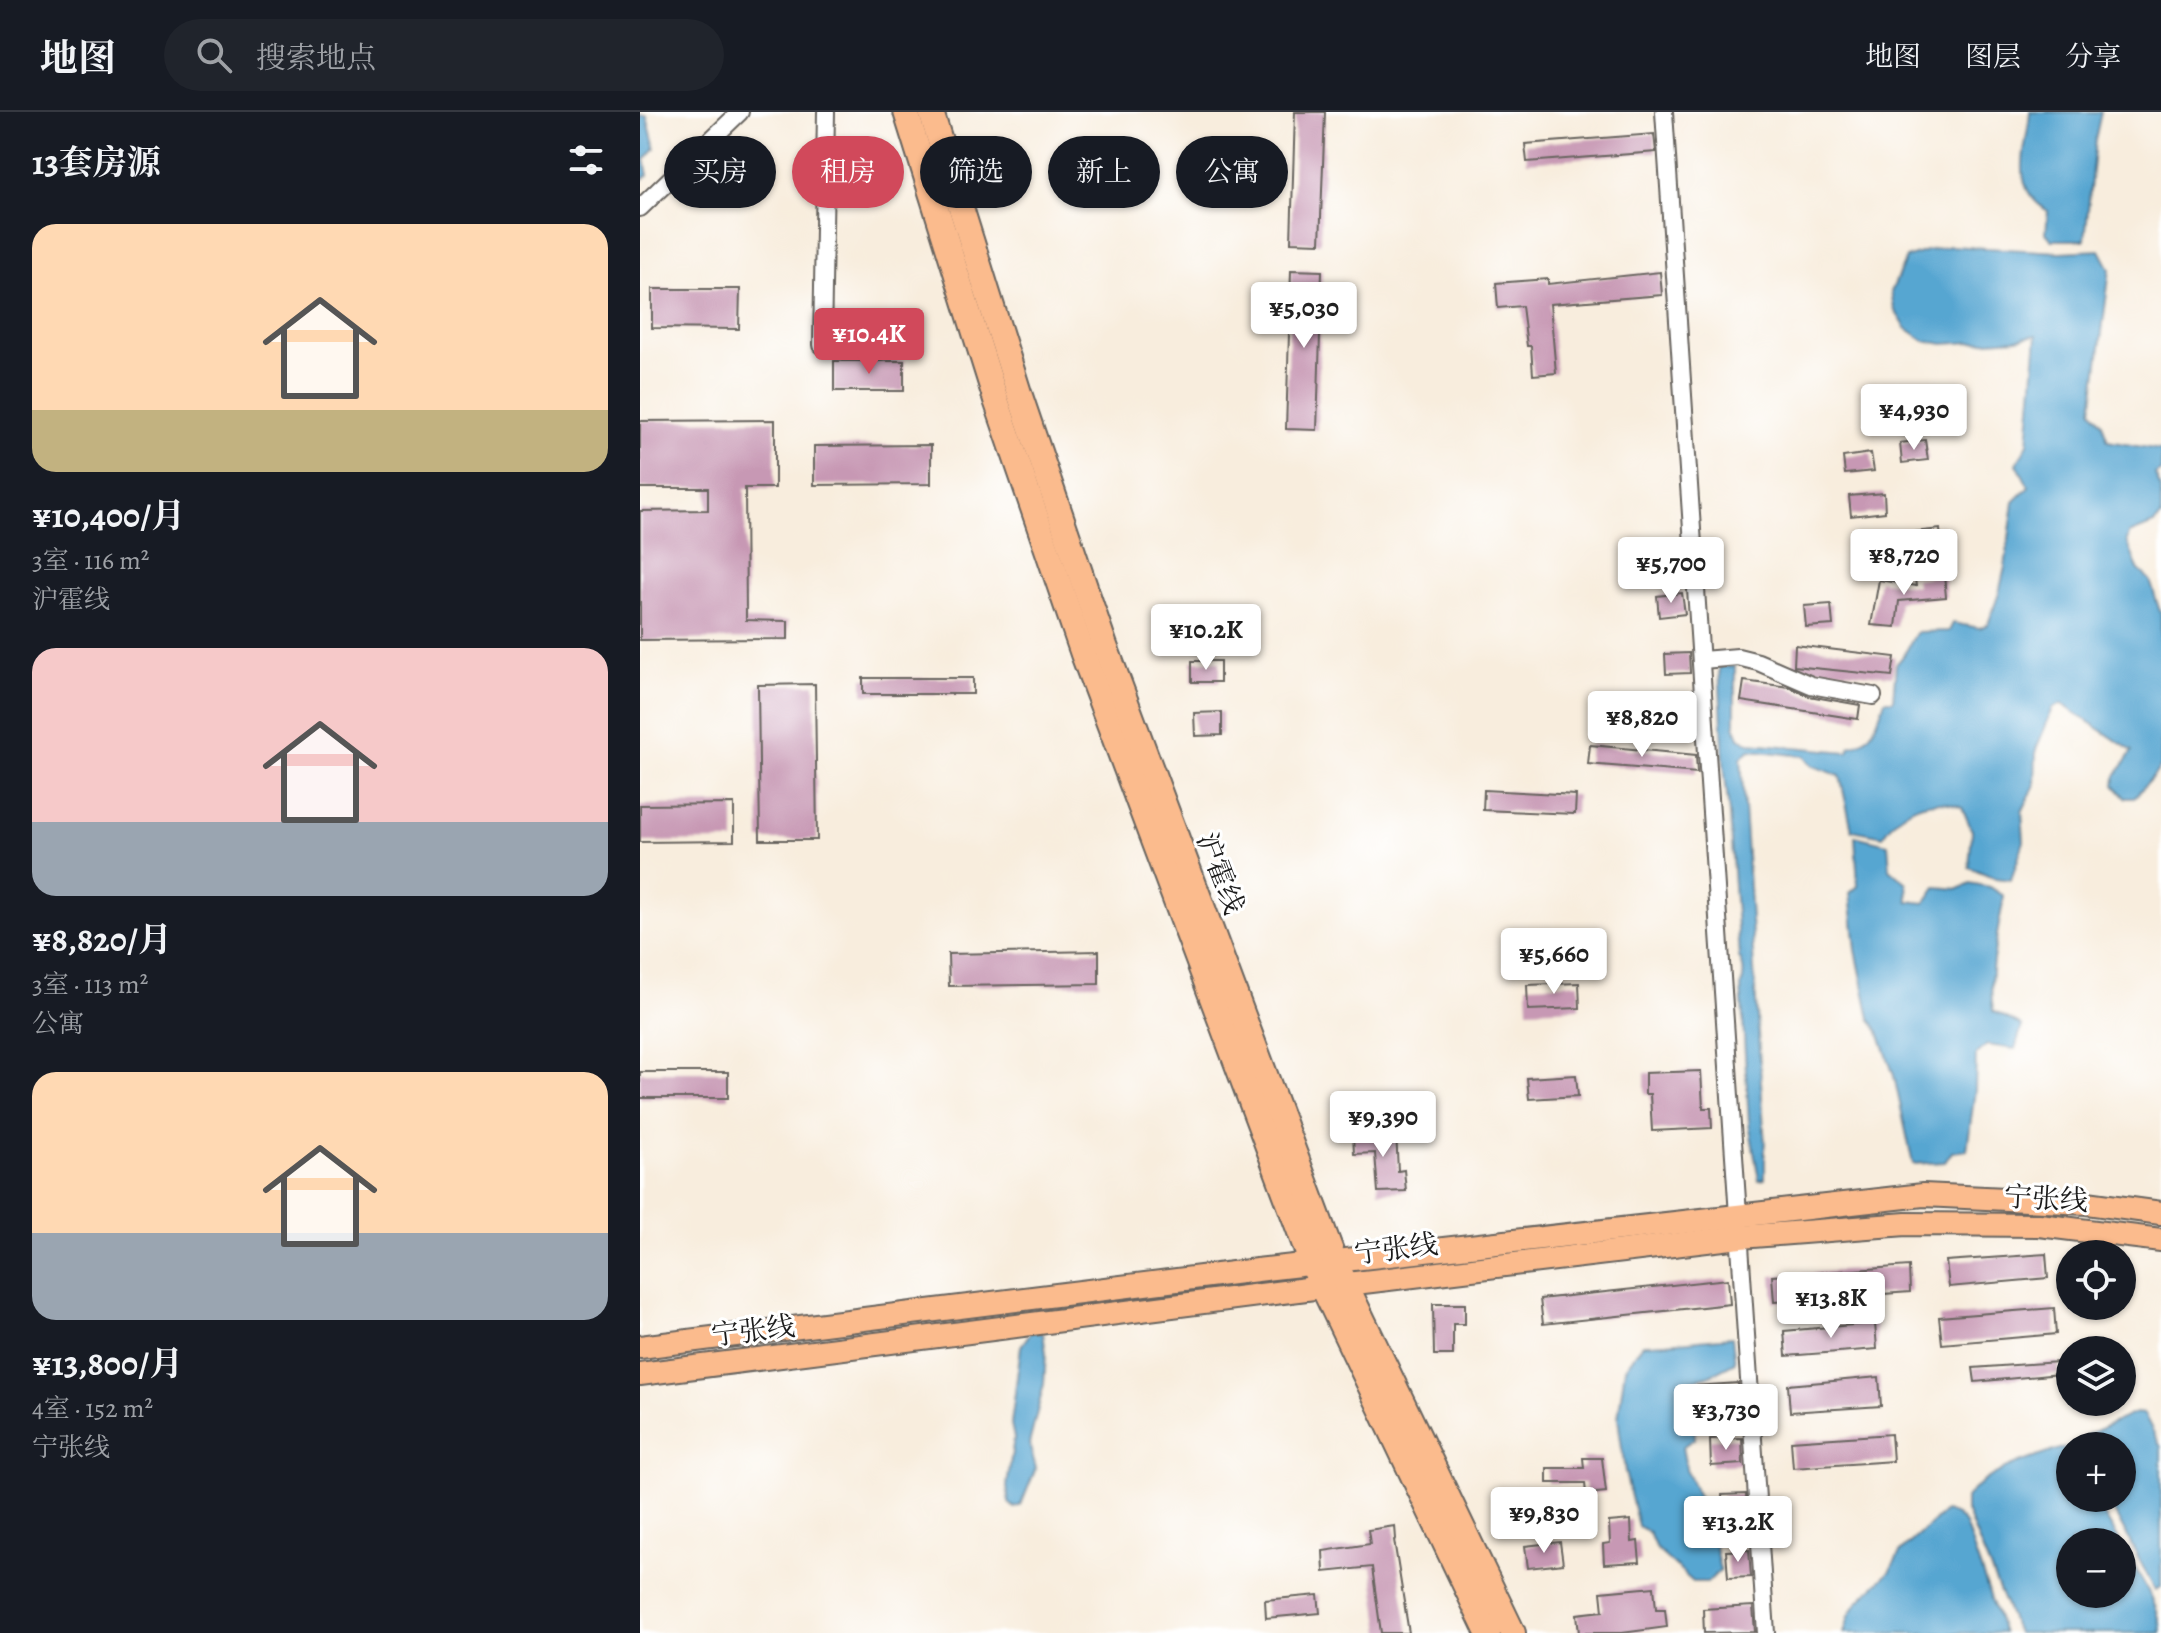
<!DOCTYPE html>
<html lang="zh">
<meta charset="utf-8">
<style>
body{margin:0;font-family:Alegreya,"Noto Serif SC",serif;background:#20242c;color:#f1f3f6;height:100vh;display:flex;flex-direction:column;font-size:30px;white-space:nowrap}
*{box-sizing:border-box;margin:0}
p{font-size:26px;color:#9ea1a6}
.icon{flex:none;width:44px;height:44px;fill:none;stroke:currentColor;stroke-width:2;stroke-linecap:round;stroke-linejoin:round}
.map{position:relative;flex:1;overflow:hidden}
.drawer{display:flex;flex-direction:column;background:#171b24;width:640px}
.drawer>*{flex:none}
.banner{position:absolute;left:24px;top:24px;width:760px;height:72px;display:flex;gap:16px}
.controls{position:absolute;left:1416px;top:1128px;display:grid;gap:16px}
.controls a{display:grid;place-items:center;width:80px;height:80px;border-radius:50%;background:#171b24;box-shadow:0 2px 6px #0004;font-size:40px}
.price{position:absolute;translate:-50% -68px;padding:0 18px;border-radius:8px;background:#fff;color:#222;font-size:26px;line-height:52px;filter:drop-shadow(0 2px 4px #0008)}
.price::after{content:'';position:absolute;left:50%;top:48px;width:24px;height:18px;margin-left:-12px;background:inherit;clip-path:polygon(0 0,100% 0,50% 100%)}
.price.on{background:#d1495b;color:#fff}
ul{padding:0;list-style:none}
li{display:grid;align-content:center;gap:16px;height:424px;padding:0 32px}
li span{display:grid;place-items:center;height:248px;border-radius:24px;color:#555}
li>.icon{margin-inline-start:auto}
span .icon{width:144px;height:144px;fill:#fffc;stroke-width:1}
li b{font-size:34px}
h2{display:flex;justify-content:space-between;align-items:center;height:96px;padding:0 32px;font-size:34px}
.pill{padding:0 28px;border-radius:36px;background:#171b24;box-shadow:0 2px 6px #0004;font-size:28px;line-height:72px}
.pill.on{background:#d1495b;color:#fff}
header{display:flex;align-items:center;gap:48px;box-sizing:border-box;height:112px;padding:0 40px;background:#171b24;border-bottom:2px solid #363941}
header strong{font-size:38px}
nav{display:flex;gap:44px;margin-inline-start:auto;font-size:28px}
.search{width:560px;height:72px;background:#20242c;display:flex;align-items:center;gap:20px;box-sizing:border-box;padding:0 28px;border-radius:44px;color:#9ea1a6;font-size:30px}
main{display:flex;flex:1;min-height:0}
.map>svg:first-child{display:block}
</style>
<header>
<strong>地图</strong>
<div class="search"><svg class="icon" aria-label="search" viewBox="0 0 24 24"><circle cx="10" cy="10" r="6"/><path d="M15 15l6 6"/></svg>搜索地点</div>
<nav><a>地图</a><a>图层</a><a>分享</a></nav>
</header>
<main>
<section class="drawer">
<h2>13套房源<svg class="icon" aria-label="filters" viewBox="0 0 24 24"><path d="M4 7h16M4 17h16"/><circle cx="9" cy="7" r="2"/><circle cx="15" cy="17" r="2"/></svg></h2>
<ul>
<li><span style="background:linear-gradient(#ffd9b3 75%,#c2b280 0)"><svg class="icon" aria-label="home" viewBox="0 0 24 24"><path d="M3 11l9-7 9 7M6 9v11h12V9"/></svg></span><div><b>¥10,400/月</b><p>3室 · 116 m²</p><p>沪霍线</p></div></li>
<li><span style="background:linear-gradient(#f6c9c9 70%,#9aa5b1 0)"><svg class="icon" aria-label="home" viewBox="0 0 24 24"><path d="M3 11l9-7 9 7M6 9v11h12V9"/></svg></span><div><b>¥8,820/月</b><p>3室 · 113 m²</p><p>公寓</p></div></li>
<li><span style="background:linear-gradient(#ffd9b3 65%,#9aa5b1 0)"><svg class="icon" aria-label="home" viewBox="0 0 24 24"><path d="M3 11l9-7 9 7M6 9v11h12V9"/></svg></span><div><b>¥13,800/月</b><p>4室 · 152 m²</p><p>宁张线</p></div></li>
</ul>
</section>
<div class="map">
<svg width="1521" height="1521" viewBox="0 0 1521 1521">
<rect width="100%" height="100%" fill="#fff"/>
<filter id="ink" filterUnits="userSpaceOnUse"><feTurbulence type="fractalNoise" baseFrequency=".0125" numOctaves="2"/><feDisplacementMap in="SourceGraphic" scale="16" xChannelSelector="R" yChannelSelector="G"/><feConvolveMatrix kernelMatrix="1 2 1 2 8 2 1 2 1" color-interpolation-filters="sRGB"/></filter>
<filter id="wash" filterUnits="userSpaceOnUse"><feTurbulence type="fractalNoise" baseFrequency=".006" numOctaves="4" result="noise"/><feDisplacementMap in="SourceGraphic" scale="32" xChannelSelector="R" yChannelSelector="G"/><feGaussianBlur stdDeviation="1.8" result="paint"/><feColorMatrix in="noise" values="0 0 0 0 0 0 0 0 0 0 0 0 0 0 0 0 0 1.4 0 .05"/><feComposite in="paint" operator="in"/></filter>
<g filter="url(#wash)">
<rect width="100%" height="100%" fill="#f8eddd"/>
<g fill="#57a6d1" stroke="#3a6176" stroke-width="2">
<path d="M 1390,0 L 1461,0 L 1455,28 L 1445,128 L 1412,128 L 1406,121 L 1408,99 C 1368,75 1387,38 1390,0 Z"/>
<polygon points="0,4 7,4 15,36 5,48 8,63 0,69"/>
<path d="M 1310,134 L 1420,140 L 1460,138 L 1470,157 L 1452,298 L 1462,311 L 1468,329 L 1521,338 L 1521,359 L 1515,363 L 1521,377 L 1521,405 L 1514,412 L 1489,422 L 1487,429 L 1498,457 L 1510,468 L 1521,503 L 1521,655 L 1494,686 L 1485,686 L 1474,673 L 1475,666 L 1492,639 L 1422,592 L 1413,596 L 1396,637 L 1395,673 L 1382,700 L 1384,729 L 1371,768 L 1355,766 L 1329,755 L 1332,719 L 1322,695 C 1289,682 1261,696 1243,724 L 1212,718 L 1200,664 L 1171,653 L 1164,644 L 1110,638 L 1101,646 L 1125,1034 L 1125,1067 L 1119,1068 L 1109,1011 L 1101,874 C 1105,863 1104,855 1099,845 L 1089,702 L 1084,653 L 1079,555 L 1095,554 L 1095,613 L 1099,626 L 1110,631 L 1208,640 L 1210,634 C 1233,630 1238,608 1245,588 L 1253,588 L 1256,552 C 1266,544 1269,531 1277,520 L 1309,519 L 1313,511 L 1340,516 L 1348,512 L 1359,481 L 1365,455 L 1374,390 L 1389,375 L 1377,352 L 1388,331 L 1397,223 L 1377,227 L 1304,232 L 1285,229 L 1266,216 L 1254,197 L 1251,180 L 1266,146 L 1286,139 Z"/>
<path d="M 1215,724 L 1248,732 L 1250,757 L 1267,771 L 1268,789 L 1285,791 L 1296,775 L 1319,777 L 1330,771 L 1350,775 L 1364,784 C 1358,822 1347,860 1353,899 L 1382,914 L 1375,937 L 1347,933 L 1336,942 L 1335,978 L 1327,1038 L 1312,1040 L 1305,1050 L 1273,1052 L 1254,964 L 1239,920 L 1230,906 L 1216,838 L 1210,781 L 1218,774 Z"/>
<polygon points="391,1220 403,1221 406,1241 404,1272 389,1332 396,1356 381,1393 375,1396 369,1391 367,1374 374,1326 371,1312 381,1234"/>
<path d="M 1092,1225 L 1095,1250 L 1068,1264 L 1052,1268 L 1055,1326 L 1042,1335 L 1047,1361 L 1069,1408 L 1080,1458 L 1068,1470 L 1053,1470 L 1016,1437 L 1009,1421 L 998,1414 L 985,1360 L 978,1306 L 985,1256 L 1003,1232 C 1034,1232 1062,1227 1092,1225 Z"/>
<polygon points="1495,1301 1504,1302 1521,1335 1521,1475 1515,1478 1467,1386 1482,1386 1482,1334 1441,1334 1441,1329 1448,1322"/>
<path d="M 1422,1336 L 1430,1338 L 1430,1386 L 1454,1386 L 1480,1430 L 1430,1430 L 1430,1482 L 1482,1482 L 1482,1433 C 1495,1458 1521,1492 1521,1521 L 1377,1521 L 1326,1399 L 1326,1386 C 1348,1357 1390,1348 1422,1336 Z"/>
<polygon points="1304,1400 1316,1403 1325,1412 1363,1521 1204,1521 1209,1504 1217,1491 1249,1460 1261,1439"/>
</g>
<g id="blocks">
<g fill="#c798b4">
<polygon points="655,0 685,0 680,131 651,130"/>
<polygon points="1014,22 1016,40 887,50 885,32"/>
<polygon points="651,158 682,159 677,318 646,317"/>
<polygon points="1020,160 1022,183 910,192 916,261 893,263 891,234 887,234 882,194 858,196 856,171 908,167 908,172"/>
<polygon points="12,177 100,177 99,217 12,216"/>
<rect x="194" y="249" width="70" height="30"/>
<polygon points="135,308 135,376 105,376 106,508 148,509 148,527 0,528 0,399 68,398 68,376 0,376 0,309"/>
<polygon points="1285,328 1288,348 1262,351 1260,331"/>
<polygon points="291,333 291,372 174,373 174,334"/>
<polygon points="1231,341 1234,359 1205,362 1203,345"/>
<polygon points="1244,381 1245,400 1211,404 1209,384"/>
<polygon points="1300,417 1302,438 1222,446 1220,426"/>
<polygon points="1304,463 1306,485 1259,489 1256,515 1231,513 1239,468 1276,474 1275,467"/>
<polygon points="1042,481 1045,502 1019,505 1017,484"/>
<polygon points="1191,492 1193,513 1166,515 1164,494"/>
<polygon points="1155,533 1255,545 1252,564 1154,554"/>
<polygon points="1049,541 1050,561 1026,562 1025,542"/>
<rect x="552" y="549" width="28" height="21"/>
<rect x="223" y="566" width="110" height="16"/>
<polygon points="1104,569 1149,575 1169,584 1220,593 1218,607 1101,589"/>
<polygon points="175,572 177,728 120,728 118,573"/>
<polygon points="582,600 582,623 555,624 554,601"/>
<polygon points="950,633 1056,643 1057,661 948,652"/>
<polygon points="844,678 936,683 935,702 843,698"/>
<polygon points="94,692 94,729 0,730 0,693"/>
<polygon points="459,839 459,872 309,874 308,842"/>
<polygon points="939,871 940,896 888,898 887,873"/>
<polygon points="1061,959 1063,996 1071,996 1072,1016 1012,1019 1010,982 1005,982 1005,961"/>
<rect x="0" y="960" width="88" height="26"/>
<polygon points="936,963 938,984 889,987 887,966"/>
<polygon points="756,1020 758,1059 764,1058 766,1079 738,1080 735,1041 714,1042 713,1022"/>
<polygon points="1406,1142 1408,1166 1309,1175 1306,1149"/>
<polygon points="1269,1154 1270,1180 1134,1190 1132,1164"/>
<polygon points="1088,1167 1090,1192 903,1212 900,1187"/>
<polygon points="793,1192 825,1192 825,1212 813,1212 813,1243 794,1243"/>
<polygon points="1414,1196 1416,1222 1302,1232 1299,1205"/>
<polygon points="1235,1211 1237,1237 1146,1244 1144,1219"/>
<polygon points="1418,1250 1419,1262 1335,1270 1333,1256"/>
<polygon points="1239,1265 1241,1294 1150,1300 1148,1273"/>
<polygon points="1098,1271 1100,1297 1057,1300 1055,1274"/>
<polygon points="1251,1322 1253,1349 1153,1356 1151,1329"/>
<polygon points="1102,1326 1103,1352 1071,1354 1070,1327"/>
<polygon points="943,1346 962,1346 966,1380 946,1382 945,1371 907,1371 907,1356 944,1356"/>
<polygon points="1106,1382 1107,1409 1083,1410 1082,1383"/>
<polygon points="991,1408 992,1430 998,1429 1000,1450 964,1452 963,1432 970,1431 969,1410"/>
<polygon points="755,1414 756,1427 754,1428 769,1521 741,1521 732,1455 684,1460 683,1439 730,1432 728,1418"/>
<polygon points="920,1430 923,1452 888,1456 885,1434"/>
<polygon points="1109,1438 1111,1465 1088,1466 1086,1439"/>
<polygon points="1014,1475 1016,1497 1025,1497 1027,1515 982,1521 939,1521 937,1502 963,1499 961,1480"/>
<polygon points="678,1483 680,1501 626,1506 625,1488"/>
<polygon points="1113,1494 1115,1520 1064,1521 1063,1497"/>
</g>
</g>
</g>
<g filter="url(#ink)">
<use href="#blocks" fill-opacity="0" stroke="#696560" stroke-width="2"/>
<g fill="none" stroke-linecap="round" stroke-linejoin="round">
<defs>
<g id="minor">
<polyline points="1024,0 1126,1521"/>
<polyline points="0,96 100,0"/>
<polyline points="182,233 186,0"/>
<polyline points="1062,548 1098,545 1118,550 1171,573 1233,584"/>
</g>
<g id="major">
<polyline points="0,1235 617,1158 1283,1083 1447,1091 1521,1101"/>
<polyline points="0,1262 682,1175 1100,1125 1266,1112 1399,1113 1521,1128"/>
</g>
<g id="highway">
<polyline points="266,0 356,288 443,542 672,1152 848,1521"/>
<polyline points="291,0 379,281 465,534 695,1150 873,1521"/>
</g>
</defs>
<use href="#minor" stroke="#696560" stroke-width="20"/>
<use href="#major" stroke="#696560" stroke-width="26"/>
<use href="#highway" stroke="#696560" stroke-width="28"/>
<use href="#minor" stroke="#fff" stroke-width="16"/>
<use href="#major" stroke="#fbbb8d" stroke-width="22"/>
<use href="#highway" stroke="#fbbb8d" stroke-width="24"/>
</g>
</g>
<g text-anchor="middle" stroke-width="6" stroke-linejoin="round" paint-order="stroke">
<g font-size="28" fill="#1c1c1c" stroke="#fff">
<text transform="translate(581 761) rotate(69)" y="10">沪霍线</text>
<text transform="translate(1406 1086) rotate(3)" y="10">宁张线</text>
<text transform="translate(756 1136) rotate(-7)" y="10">宁张线</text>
<text transform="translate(113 1218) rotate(-7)" y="10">宁张线</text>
</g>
</g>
</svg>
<div class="controls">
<a><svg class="icon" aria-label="locate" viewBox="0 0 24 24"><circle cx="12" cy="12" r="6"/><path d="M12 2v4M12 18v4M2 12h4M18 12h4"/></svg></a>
<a><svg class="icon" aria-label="layers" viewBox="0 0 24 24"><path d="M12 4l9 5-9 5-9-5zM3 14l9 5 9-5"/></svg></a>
<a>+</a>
<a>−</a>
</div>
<b class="price" style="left:664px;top:238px">¥5,030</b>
<b class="price on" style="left:229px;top:264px">¥10.4K</b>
<b class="price" style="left:1274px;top:340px">¥4,930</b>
<b class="price" style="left:1264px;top:485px">¥8,720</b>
<b class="price" style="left:1031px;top:493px">¥5,700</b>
<b class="price" style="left:566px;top:560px">¥10.2K</b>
<b class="price" style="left:1002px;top:647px">¥8,820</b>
<b class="price" style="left:914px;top:884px">¥5,660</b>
<b class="price" style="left:743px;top:1047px">¥9,390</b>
<b class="price" style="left:1191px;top:1228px">¥13.8K</b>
<b class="price" style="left:1086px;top:1340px">¥3,730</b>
<b class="price" style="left:904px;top:1443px">¥9,830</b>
<b class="price" style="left:1098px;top:1452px">¥13.2K</b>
<div class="banner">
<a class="pill">买房</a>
<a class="pill on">租房</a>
<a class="pill">筛选</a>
<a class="pill">新上</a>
<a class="pill">公寓</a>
</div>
</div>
</main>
